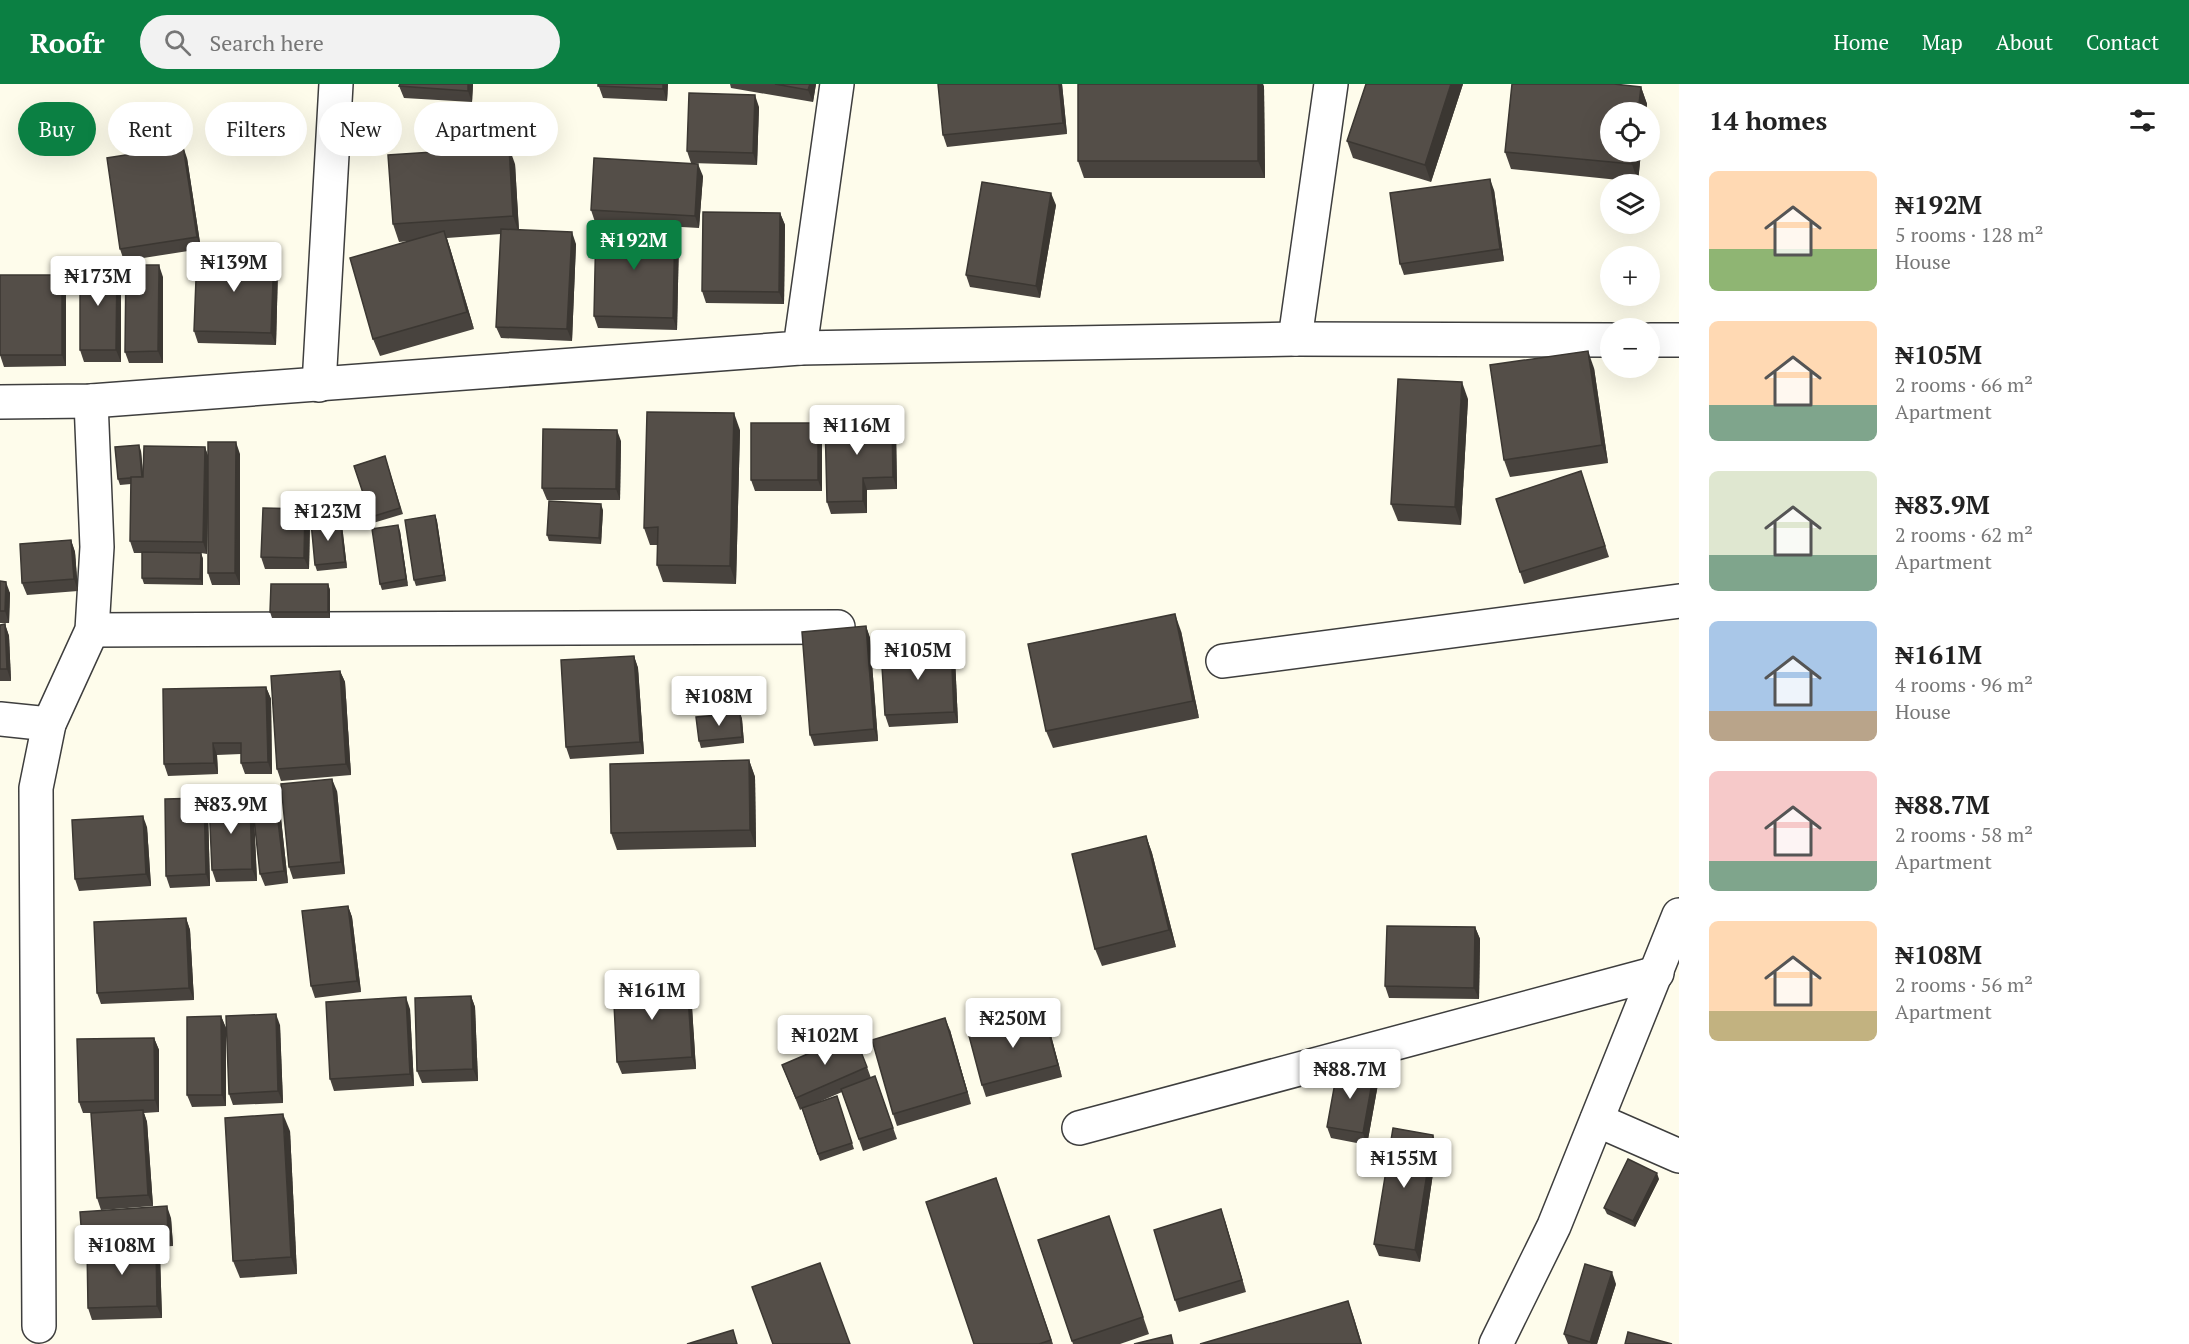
<!DOCTYPE html>
<meta charset="utf-8">
<style>
body{margin:0;font-family:"PT Serif",serif;background:#f2f2f2;color:#222;height:100vh;display:flex;flex-direction:column;font-size:22px;white-space:nowrap}
*{box-sizing:border-box;margin:0}
p{font-size:20px;color:#767676}
.icon{flex:none;width:33px;height:33px;fill:none;stroke:currentColor;stroke-width:2;stroke-linecap:round;stroke-linejoin:round}
.map{position:relative;flex:1;overflow:hidden}
.drawer{display:flex;flex-direction:column;background:#fff;width:510px}
.drawer>*{flex:none}
.hud{position:absolute;left:18px;top:18px;width:570px;height:54px;display:flex;gap:12px}
.tools{position:absolute;left:1600px;top:18px;display:grid;gap:12px}
.tools a{display:grid;place-items:center;width:60px;height:60px;border-radius:50%;background:#fff;box-shadow:0 6px 24px #0002;font-size:30px}
.price{position:absolute;translate:-50% -51px;padding:0 14px;border-radius:6px;background:#fff;color:#222;font-size:20px;line-height:39px;filter:drop-shadow(0 2px 3px #0008)}
.price::after{content:'';position:absolute;left:50%;top:36px;width:18px;height:14px;margin-left:-9px;background:inherit;clip-path:polygon(0 0,100% 0,50% 100%)}
.price.on{background:#0b8043;color:#fff}
ul{padding:0;list-style:none}
li{display:flex;align-items:center;gap:18px;height:150px;padding:0 30px}
li span{display:grid;place-items:center;flex:none;width:168px;height:120px;border-radius:9px;color:#555}
li>.icon{margin-inline-start:auto}
span .icon{width:72px;height:72px;fill:#fffc;stroke-width:1}
li b{font-size:26px}
h2{display:flex;justify-content:space-between;align-items:center;height:72px;padding:0 30px;font-size:26px}
.chip{padding:0 21px;border-radius:27px;background:#fff;box-shadow:0 6px 24px #0002;font-size:21px;line-height:54px}
.chip.on{background:#0b8043;color:#fff}
header{display:flex;align-items:center;gap:36px;box-sizing:border-box;height:84px;padding:0 30px;background:#0b8043;color:#fff}
header strong{font-size:28px}
nav{display:flex;gap:33px;margin-inline-start:auto;font-size:21px}
.search{width:420px;height:54px;background:#f2f2f2;display:flex;align-items:center;gap:15px;box-sizing:border-box;padding:0 21px;border-radius:33px;color:#767676;font-size:22px}
main{display:flex;flex:1;min-height:0}
.map>svg:first-child{display:block}
</style>
<header>
<strong>Roofr</strong>
<div class="search"><svg class="icon" aria-label="search" viewBox="0 0 24 24"><circle cx="10" cy="10" r="6"/><path d="M15 15l6 6"/></svg>Search here</div>
<nav><a>Home</a><a>Map</a><a>About</a><a>Contact</a></nav>
</header>
<main>
<div class="map">
<svg width="1679" height="1260" viewBox="0 0 1679 1260">
<rect width="100%" height="100%" fill="#fefceb"/>
<g fill="none" stroke-linecap="round" stroke-linejoin="round">
<defs>
<g id="street">
<polyline points="1295,255 1331,0"/>
<polyline points="1650,256 1679,256"/>
<polyline points="800,264 1295,255 1611,256"/>
<polyline points="319,301 336,0"/>
<polyline points="0,318 91,317 800,264 837,0"/>
<polyline points="92,546 838,543"/>
<polyline points="1223,577 1679,517"/>
<polyline points="0,635 49,640"/>
<polyline points="1597,1036 1679,1072"/>
<polyline points="1079,1044 1657,889"/>
<polyline points="39,1242 36,704 49,640 92,546 97,463 91,317"/>
<polyline points="1496,1260 1554,1142 1679,831"/>
</g>
</defs>
<use href="#street" stroke="#3e3e3e" stroke-width="36"/>
<use href="#street" stroke="#fff" stroke-width="33"/>
</g>
<g fill="#48433e">
<polygon points="473,0 472,18 404,14 399,2"/>
<polygon points="598,0 668,0 667,17 603,14"/>
<polygon points="730,0 816,0 813,18 731,4"/>
<polygon points="1062,0 1067,50 947,63 943,51"/>
<polygon points="1078,0 1263,0 1264,3 1265,94 1084,94 1078,77"/>
<polygon points="1463,0 1431,98 1353,74 1347,57"/>
<polygon points="1512,0 1614,0 1641,3 1647,20 1646,28 1611,28 1611,68 1641,68 1638,98 1511,85 1505,68"/>
<polygon points="759,23 757,81 691,79 687,67"/>
<polygon points="187,74 201,165 124,177 120,165"/>
<polygon points="515,80 519,146 576,160 572,257 501,254 496,243 501,150 447,154 474,245 380,272 373,255 409,157 399,158 393,140"/>
<polygon points="703,92 699,144 595,138 591,126"/>
<polygon points="1494,106 1504,177 1404,191 1400,180"/>
<polygon points="1056,121 1040,214 970,203 966,191"/>
<polygon points="780,129 785,141 784,220 706,219 702,207"/>
<polygon points="675,142 679,154 677,246 598,244 594,232"/>
<polygon points="117,181 121,193 121,278 84,278 80,266"/>
<polygon points="278,184 276,261 198,259 194,247"/>
<polygon points="62,191 66,203 66,282 4,283 0,271"/>
<polygon points="163,193 163,279 129,279 125,268"/>
<polygon points="1594,284 1608,379 1510,393 1504,376"/>
<polygon points="1468,315 1461,441 1398,437 1391,420"/>
<polygon points="892,335 896,347 897,405 867,406 867,429 831,430 827,418"/>
<polygon points="818,339 822,351 822,407 755,407 751,396"/>
<polygon points="740,346 736,500 663,498 657,481 657,461 650,461 644,444"/>
<polygon points="621,357 620,416 547,416 542,404"/>
<polygon points="205,363 208,372 240,370 240,501 212,501 208,489 208,427 207,470 201,469 203,475 203,501 144,500 142,494 142,469 134,469 130,457 131,400 120,401 118,395 141,367 143,392"/>
<polygon points="385,372 403,430 373,439 354,382"/>
<polygon points="1585,399 1609,473 1524,500 1520,488"/>
<polygon points="305,425 310,437 309,485 265,485 261,473"/>
<polygon points="603,426 601,460 549,457 547,451"/>
<polygon points="435,431 437,437 446,497 416,502 414,496"/>
<polygon points="342,441 347,484 317,487 315,481"/>
<polygon points="400,447 408,502 382,506 380,500"/>
<polygon points="71,456 75,468 78,507 27,511 22,499"/>
<polygon points="0,497 10,509 9,539 0,539"/>
<polygon points="328,500 330,506 330,534 272,534 270,528"/>
<polygon points="5,540 9,552 11,597 0,597 0,541"/>
<polygon points="866,542 870,554 878,657 814,662 810,651"/>
<polygon points="1181,547 1199,634 1053,664 1046,647"/>
<polygon points="634,572 638,584 644,670 570,675 566,663"/>
<polygon points="955,574 958,639 889,643 885,631"/>
<polygon points="340,587 345,598 351,691 281,697 277,685"/>
<polygon points="266,603 271,615 272,690 245,690 241,679 241,670 217,671 218,690 168,692 164,680"/>
<polygon points="740,629 742,635 744,659 701,664 699,657"/>
<polygon points="749,676 755,693 756,763 617,766 611,749"/>
<polygon points="337,707 345,790 293,795 289,783"/>
<polygon points="279,716 288,799 265,802 260,790 254,735 257,797 216,798 212,786 250,717 253,727"/>
<polygon points="208,726 210,802 170,804 166,792"/>
<polygon points="147,743 151,802 79,807 75,795"/>
<polygon points="1146,752 1152,769 1176,863 1102,882 1095,865"/>
<polygon points="348,822 352,833 361,908 315,914 311,902"/>
<polygon points="186,834 190,846 194,916 101,920 97,909"/>
<polygon points="1475,843 1480,855 1479,915 1389,914 1385,902"/>
<polygon points="691,908 696,985 622,990 617,978"/>
<polygon points="471,912 475,923 478,997 422,999 417,987"/>
<polygon points="410,925 414,1002 334,1007 330,995"/>
<polygon points="221,932 226,944 226,1022 192,1023 187,1011"/>
<polygon points="1048,940 1062,993 986,1013 982,1001"/>
<polygon points="280,941 283,1019 233,1021 229,1010"/>
<polygon points="950,946 971,1020 897,1042 893,1030"/>
<polygon points="154,954 159,966 159,1028 144,1029 147,1038 153,1122 101,1126 97,1114 91,1029 83,1029 79,1018"/>
<polygon points="782,981 867,983 871,994 875,992 897,1055 863,1067 842,1008 812,1021 837,1012 854,1065 820,1077 802,1025 800,1026"/>
<polygon points="1374,988 1378,1000 1367,1061 1331,1054 1327,1043"/>
<polygon points="290,1047 297,1190 240,1194 233,1177"/>
<polygon points="1433,1051 1437,1062 1420,1178 1379,1172 1374,1160"/>
<polygon points="996,1094 1053,1260 974,1260"/>
<polygon points="1659,1095 1635,1143 1607,1130 1604,1124"/>
<polygon points="1109,1132 1149,1250 1120,1260 1073,1260 1038,1156"/>
<polygon points="171,1134 173,1162 157,1163 160,1171 162,1234 92,1236 88,1224 87,1167 82,1155"/>
<polygon points="1225,1137 1246,1208 1179,1228 1175,1216"/>
<polygon points="1616,1200 1597,1260 1568,1260 1564,1250"/>
</g>
<g fill="#3b3732">
<polygon points="468,0 473,0 472,18 468,7"/>
<polygon points="663,0 668,0 667,17 663,5"/>
<polygon points="810,0 816,0 813,18 808,6"/>
<polygon points="1059,0 1062,0 1067,50 1063,39"/>
<polygon points="1258,0 1263,0 1264,3 1265,94 1258,77"/>
<polygon points="1451,0 1463,0 1431,98 1425,81"/>
<polygon points="1641,3 1647,20 1646,28 1638,28"/>
<polygon points="755,11 759,23 757,81 753,69"/>
<polygon points="183,62 187,74 201,165 197,153"/>
<polygon points="509,63 515,80 519,149 513,132"/>
<polygon points="1633,68 1641,68 1638,98 1632,80"/>
<polygon points="698,80 703,92 699,144 695,132"/>
<polygon points="1490,95 1494,106 1504,177 1500,165"/>
<polygon points="1051,109 1056,121 1040,214 1036,202"/>
<polygon points="780,129 785,141 784,220 779,208"/>
<polygon points="675,142 679,154 677,246 673,234"/>
<polygon points="444,147 450,164 474,245 467,228"/>
<polygon points="572,148 576,160 572,257 567,245"/>
<polygon points="274,172 278,184 276,261 271,249"/>
<polygon points="117,181 121,193 121,278 116,266"/>
<polygon points="159,181 163,193 163,279 158,267"/>
<polygon points="62,191 66,203 66,282 62,271"/>
<polygon points="1588,267 1594,284 1608,379 1602,361"/>
<polygon points="1462,298 1468,315 1461,441 1455,423"/>
<polygon points="734,329 740,346 736,500 730,482"/>
<polygon points="892,335 896,347 897,405 893,393"/>
<polygon points="818,339 822,351 822,407 818,396"/>
<polygon points="617,346 621,357 620,416 616,405"/>
<polygon points="236,358 240,370 240,501 235,489"/>
<polygon points="139,361 141,367 144,399 142,393"/>
<polygon points="205,363 209,375 207,470 203,458"/>
<polygon points="863,394 867,406 867,429 863,417"/>
<polygon points="601,420 603,426 601,460 599,454"/>
<polygon points="305,425 310,437 309,485 304,474"/>
<polygon points="435,431 437,437 446,497 444,491"/>
<polygon points="340,435 342,441 347,484 345,478"/>
<polygon points="398,441 400,447 408,502 406,495"/>
<polygon points="71,456 75,468 78,507 74,495"/>
<polygon points="201,469 203,475 203,501 200,495"/>
<polygon points="6,498 10,509 9,539 5,527"/>
<polygon points="328,500 330,506 330,534 328,528"/>
<polygon points="1175,530 1181,547 1199,634 1193,617"/>
<polygon points="5,540 9,552 11,597 7,585"/>
<polygon points="866,542 870,554 878,657 874,645"/>
<polygon points="951,562 955,574 958,639 954,628"/>
<polygon points="634,572 638,584 644,670 640,658"/>
<polygon points="340,587 345,598 351,691 346,680"/>
<polygon points="266,603 271,615 272,690 268,678"/>
<polygon points="740,629 742,635 744,659 742,653"/>
<polygon points="213,659 217,671 218,690 214,679"/>
<polygon points="749,676 755,693 756,763 750,746"/>
<polygon points="332,695 337,707 345,790 341,778"/>
<polygon points="274,704 279,716 288,799 284,787"/>
<polygon points="204,714 208,726 210,802 206,790"/>
<polygon points="250,717 254,729 257,797 252,785"/>
<polygon points="143,732 147,743 151,802 146,790"/>
<polygon points="1146,752 1152,769 1176,863 1169,846"/>
<polygon points="348,822 352,833 361,908 357,897"/>
<polygon points="186,834 190,846 194,916 189,904"/>
<polygon points="1475,843 1480,855 1479,915 1474,904"/>
<polygon points="687,896 691,908 696,985 692,973"/>
<polygon points="471,912 475,923 478,997 473,985"/>
<polygon points="406,913 410,925 414,1002 410,990"/>
<polygon points="1043,928 1048,940 1062,993 1058,981"/>
<polygon points="276,930 280,941 283,1019 278,1007"/>
<polygon points="221,932 226,944 226,1022 222,1011"/>
<polygon points="945,934 950,946 971,1020 967,1008"/>
<polygon points="154,954 159,966 159,1028 155,1016"/>
<polygon points="1374,988 1378,1000 1367,1061 1363,1049"/>
<polygon points="143,1026 147,1038 153,1122 148,1111"/>
<polygon points="283,1030 290,1047 297,1190 291,1173"/>
<polygon points="1433,1051 1437,1062 1420,1178 1415,1166"/>
<polygon points="1657,1089 1659,1095 1635,1143 1633,1137"/>
<polygon points="167,1122 171,1134 173,1162 168,1150"/>
<polygon points="1221,1125 1225,1137 1246,1208 1242,1196"/>
<polygon points="156,1159 160,1171 162,1234 157,1222"/>
<polygon points="1612,1188 1616,1200 1597,1260 1591,1260 1590,1258"/>
<polygon points="1348,1217 1354,1234 1362,1260 1361,1260"/>
</g>
<g fill="#544e48" stroke="#3b3732" stroke-width="1.5">
<polygon points="400,0 468,0 468,7 399,2"/>
<polygon points="598,0 663,0 663,5 598,2"/>
<polygon points="775,0 810,0 808,6"/>
<polygon points="938,0 1059,0 1063,39 943,51"/>
<rect x="1078" y="0" width="180" height="77"/>
<polygon points="1366,0 1451,0 1425,81 1347,57"/>
<polygon points="1512,0 1614,0 1641,3 1638,28 1611,28 1611,68 1633,68 1632,80 1505,68"/>
<polygon points="689,9 755,11 753,69 687,67"/>
<polygon points="183,62 197,153 120,165 107,74"/>
<polygon points="509,63 513,132 393,140 388,71"/>
<polygon points="594,74 698,80 695,132 591,126"/>
<polygon points="1490,95 1500,165 1400,180 1390,109"/>
<polygon points="982,98 1051,109 1036,202 966,191"/>
<polygon points="703,128 780,129 779,208 702,207"/>
<polygon points="596,140 675,142 673,234 594,232"/>
<polygon points="501,145 572,148 567,245 496,243"/>
<polygon points="444,147 467,228 373,255 350,174"/>
<polygon points="197,169 274,172 271,249 194,247"/>
<polygon points="80,181 117,181 116,266 80,266"/>
<polygon points="126,181 159,181 158,267 125,268"/>
<rect x="0" y="191" width="62" height="80"/>
<polygon points="1588,267 1602,361 1504,376 1490,281"/>
<polygon points="1398,295 1462,298 1455,423 1391,420"/>
<polygon points="647,328 734,329 730,482 657,481 658,443 644,444"/>
<polygon points="892,335 893,393 863,394 863,417 827,418 825,336"/>
<rect x="751" y="339" width="67" height="57"/>
<polygon points="543,345 617,346 616,405 542,404"/>
<polygon points="208,358 236,358 235,489 208,489"/>
<polygon points="139,361 142,393 118,395 115,363"/>
<polygon points="144,362 205,363 203,458 130,457 131,393 143,393"/>
<polygon points="385,372 400,424 371,433 354,382"/>
<polygon points="1581,387 1605,462 1520,488 1496,415"/>
<polygon points="549,417 601,420 599,454 547,451"/>
<polygon points="263,424 305,425 304,474 261,473"/>
<polygon points="435,431 444,491 414,496 405,436"/>
<polygon points="340,435 345,478 315,481 311,438"/>
<polygon points="398,441 406,495 380,500 372,445"/>
<polygon points="71,456 74,495 22,499 20,460"/>
<polygon points="142,468 201,469 200,495 142,494"/>
<polygon points="0,497 6,498 5,527 0,527"/>
<polygon points="271,500 328,500 328,528 270,528"/>
<polygon points="1175,530 1193,617 1046,647 1028,560"/>
<polygon points="5,540 7,585 0,585 0,541"/>
<polygon points="866,542 874,645 810,651 802,548"/>
<polygon points="951,562 954,628 885,631 881,566"/>
<polygon points="634,572 640,658 566,663 561,576"/>
<polygon points="340,587 346,680 277,685 271,592"/>
<polygon points="266,603 268,678 241,679 241,659 213,659 214,679 164,680 163,605"/>
<polygon points="740,629 742,653 699,657 696,633"/>
<polygon points="749,676 750,746 611,749 610,680"/>
<polygon points="332,695 341,778 289,783 281,700"/>
<polygon points="274,704 284,787 260,790 251,707"/>
<polygon points="204,714 206,790 166,792 165,715"/>
<polygon points="250,717 252,785 212,786 209,718"/>
<polygon points="143,732 146,790 75,795 72,736"/>
<polygon points="1146,752 1169,846 1095,865 1072,770"/>
<polygon points="348,822 357,897 311,902 302,827"/>
<polygon points="186,834 189,904 97,909 94,838"/>
<polygon points="1387,842 1475,843 1474,904 1385,902"/>
<polygon points="687,896 692,973 617,978 613,901"/>
<polygon points="471,912 473,985 417,987 415,914"/>
<polygon points="406,913 410,990 330,995 326,918"/>
<polygon points="1043,928 1058,981 982,1001 968,948"/>
<polygon points="276,930 278,1007 229,1010 226,932"/>
<polygon points="221,932 222,1011 187,1011 187,933"/>
<polygon points="945,934 967,1008 893,1030 872,956"/>
<polygon points="854,950 867,983 796,1014 782,981"/>
<polygon points="154,954 155,1016 79,1018 77,955"/>
<polygon points="1338,982 1374,988 1363,1049 1327,1043"/>
<polygon points="875,992 893,1044 859,1055 841,1005"/>
<polygon points="837,1012 852,1059 818,1070 802,1024"/>
<polygon points="143,1026 148,1111 97,1114 91,1029"/>
<polygon points="283,1030 291,1173 233,1177 225,1034"/>
<polygon points="1393,1044 1433,1051 1415,1166 1374,1160"/>
<polygon points="1628,1075 1657,1089 1633,1137 1604,1124"/>
<polygon points="996,1094 1051,1256 1039,1260 974,1260 926,1118"/>
<polygon points="167,1122 168,1150 82,1155 80,1128"/>
<polygon points="1221,1125 1242,1196 1175,1216 1154,1146"/>
<polygon points="1109,1132 1143,1233 1072,1257 1038,1156"/>
<polygon points="156,1159 157,1222 88,1224 87,1162"/>
<polygon points="820,1179 850,1260 773,1260 752,1203"/>
<polygon points="1585,1180 1612,1188 1590,1258 1564,1250"/>
<polygon points="1348,1217 1361,1260 1200,1260"/>
<polygon points="733,1246 737,1260 687,1260"/>
<polygon points="1628,1248 1672,1260 1625,1260"/>
<polygon points="1171,1251 1173,1260 1134,1260"/>
</g>
</svg>
<div class="tools">
<a><svg class="icon" aria-label="locate" viewBox="0 0 24 24"><circle cx="12" cy="12" r="6"/><path d="M12 2v4M12 18v4M2 12h4M18 12h4"/></svg></a>
<a><svg class="icon" aria-label="layers" viewBox="0 0 24 24"><path d="M12 4l9 5-9 5-9-5zM3 14l9 5 9-5"/></svg></a>
<a>+</a>
<a>−</a>
</div>
<b class="price on" style="left:634px;top:187px">₦192M</b>
<b class="price" style="left:234px;top:209px">₦139M</b>
<b class="price" style="left:98px;top:223px">₦173M</b>
<b class="price" style="left:857px;top:372px">₦116M</b>
<b class="price" style="left:328px;top:458px">₦123M</b>
<b class="price" style="left:918px;top:597px">₦105M</b>
<b class="price" style="left:719px;top:643px">₦108M</b>
<b class="price" style="left:231px;top:751px">₦83.9M</b>
<b class="price" style="left:652px;top:937px">₦161M</b>
<b class="price" style="left:1013px;top:965px">₦250M</b>
<b class="price" style="left:825px;top:982px">₦102M</b>
<b class="price" style="left:1350px;top:1016px">₦88.7M</b>
<b class="price" style="left:1404px;top:1105px">₦155M</b>
<b class="price" style="left:122px;top:1192px">₦108M</b>
<div class="hud">
<a class="chip on">Buy</a>
<a class="chip">Rent</a>
<a class="chip">Filters</a>
<a class="chip">New</a>
<a class="chip">Apartment</a>
</div>
</div>
<section class="drawer">
<h2>14 homes<svg class="icon" aria-label="filters" viewBox="0 0 24 24"><path d="M4 7h16M4 17h16"/><circle cx="9" cy="7" r="2"/><circle cx="15" cy="17" r="2"/></svg></h2>
<ul>
<li><span style="background:linear-gradient(#ffd9b3 65%,#8fb573 0)"><svg class="icon" aria-label="home" viewBox="0 0 24 24"><path d="M3 11l9-7 9 7M6 9v11h12V9"/></svg></span><div><b>₦192M</b><p>5 rooms · 128 m²</p><p>House</p></div></li>
<li><span style="background:linear-gradient(#ffd9b3 70%,#7fa58c 0)"><svg class="icon" aria-label="home" viewBox="0 0 24 24"><path d="M3 11l9-7 9 7M6 9v11h12V9"/></svg></span><div><b>₦105M</b><p>2 rooms · 66 m²</p><p>Apartment</p></div></li>
<li><span style="background:linear-gradient(#dfe7d0 70%,#7fa58c 0)"><svg class="icon" aria-label="home" viewBox="0 0 24 24"><path d="M3 11l9-7 9 7M6 9v11h12V9"/></svg></span><div><b>₦83.9M</b><p>2 rooms · 62 m²</p><p>Apartment</p></div></li>
<li><span style="background:linear-gradient(#a9c7e8 75%,#b9a48a 0)"><svg class="icon" aria-label="home" viewBox="0 0 24 24"><path d="M3 11l9-7 9 7M6 9v11h12V9"/></svg></span><div><b>₦161M</b><p>4 rooms · 96 m²</p><p>House</p></div></li>
<li><span style="background:linear-gradient(#f6c9c9 75%,#7fa58c 0)"><svg class="icon" aria-label="home" viewBox="0 0 24 24"><path d="M3 11l9-7 9 7M6 9v11h12V9"/></svg></span><div><b>₦88.7M</b><p>2 rooms · 58 m²</p><p>Apartment</p></div></li>
<li><span style="background:linear-gradient(#ffd9b3 75%,#c2b280 0)"><svg class="icon" aria-label="home" viewBox="0 0 24 24"><path d="M3 11l9-7 9 7M6 9v11h12V9"/></svg></span><div><b>₦108M</b><p>2 rooms · 56 m²</p><p>Apartment</p></div></li>
</ul>
</section>
</main>
